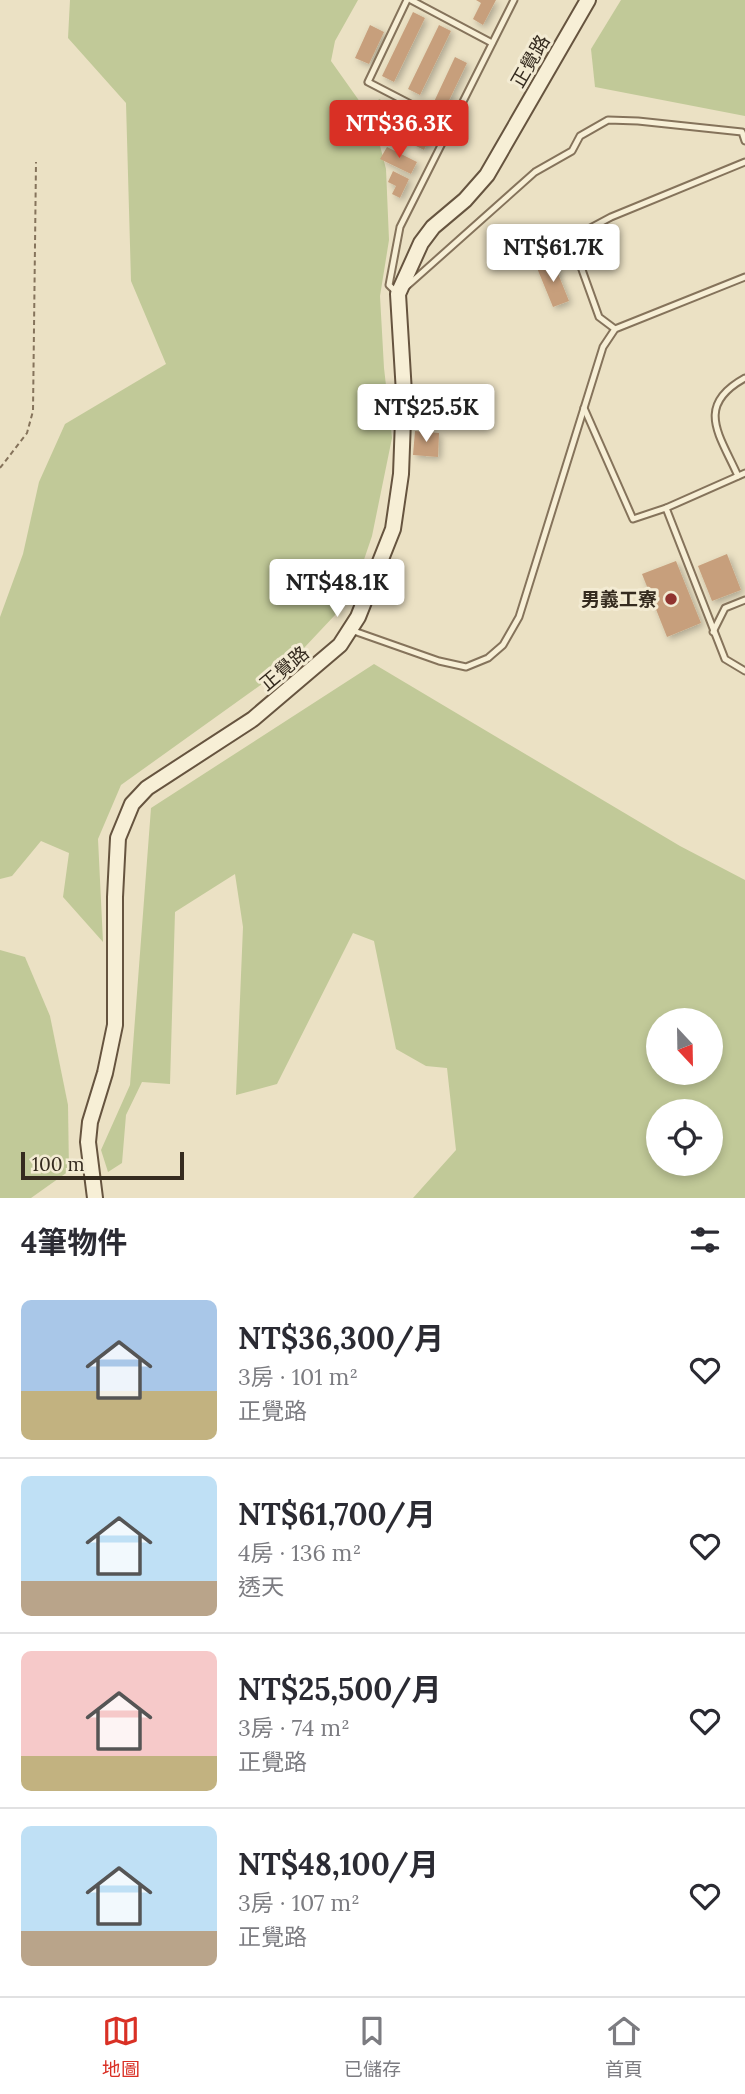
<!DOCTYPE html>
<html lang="zh-TW">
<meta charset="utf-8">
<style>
body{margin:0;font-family:Lora,"Noto Sans TC",serif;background:#f7f7f7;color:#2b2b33;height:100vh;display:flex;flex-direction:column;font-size:26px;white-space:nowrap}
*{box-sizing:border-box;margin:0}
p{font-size:23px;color:#7c7c81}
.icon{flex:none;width:38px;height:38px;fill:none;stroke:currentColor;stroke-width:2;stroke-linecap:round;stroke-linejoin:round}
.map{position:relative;height:1198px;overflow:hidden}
.panel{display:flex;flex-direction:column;background:#fff;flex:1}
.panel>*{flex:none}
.needle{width:46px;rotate:158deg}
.buttons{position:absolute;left:646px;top:1008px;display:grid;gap:14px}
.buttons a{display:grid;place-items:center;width:77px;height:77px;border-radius:50%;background:#fff;box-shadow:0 4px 10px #0003;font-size:35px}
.scale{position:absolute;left:21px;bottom:18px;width:163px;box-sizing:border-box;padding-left:7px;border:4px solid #352b1f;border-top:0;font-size:19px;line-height:24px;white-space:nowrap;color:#352b1f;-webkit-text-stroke:5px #f3ebd3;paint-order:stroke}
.price{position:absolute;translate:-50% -60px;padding:0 16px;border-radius:7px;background:#fff;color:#222;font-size:23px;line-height:46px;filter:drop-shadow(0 2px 4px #0008)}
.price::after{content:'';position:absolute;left:50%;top:42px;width:21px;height:16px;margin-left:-10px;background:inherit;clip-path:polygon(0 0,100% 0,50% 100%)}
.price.on{background:#d93025;color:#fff}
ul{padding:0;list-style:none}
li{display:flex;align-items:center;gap:21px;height:175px;padding:0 21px}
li+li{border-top:2px solid #e1e1e2}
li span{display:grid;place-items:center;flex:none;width:196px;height:140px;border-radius:10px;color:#555}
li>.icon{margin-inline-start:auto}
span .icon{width:84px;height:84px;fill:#fffc;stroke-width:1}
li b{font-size:30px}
h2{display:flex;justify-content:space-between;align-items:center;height:84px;padding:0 21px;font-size:30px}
.tabs{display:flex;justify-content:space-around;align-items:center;height:98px;border-top:2px solid #e1e1e2;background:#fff;font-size:19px;color:#7c7c81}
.tabs a{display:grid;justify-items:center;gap:4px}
.tabs .on{color:#d93025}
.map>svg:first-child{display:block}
</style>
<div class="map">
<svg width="745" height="1198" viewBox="0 0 745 1198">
<defs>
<filter id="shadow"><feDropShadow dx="3" dy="3" stdDeviation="3.5" flood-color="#0004"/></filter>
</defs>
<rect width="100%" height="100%" fill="#ebe1c4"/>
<g fill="#c1c998" fill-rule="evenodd">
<polygon points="70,0 358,0 335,41 331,61 370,116 379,99 418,118 408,140 375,126 386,169 389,240 380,296 384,368 392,438 372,536 351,598 287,666 121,785 98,839 103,942 63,897 69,853 41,841 12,876 0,879 0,617 23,554 39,482 65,424 166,364 131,281 126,103 68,38"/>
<polygon points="621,0 745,0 745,116 595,87 591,49"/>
<path d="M 374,664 L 680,846 L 745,880 L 745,1198 L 413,1198 L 456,1150 L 447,1068 L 426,1066 L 396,1049 L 374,941 L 353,933 L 277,1084 L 236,1095 L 243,927 L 235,874 L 175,912 L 170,1084 L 142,1082 L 126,1115 L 122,1163 L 108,1172 L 101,1150 L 130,1085 L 151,808 ZM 658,1020 L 710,1020 L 710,1073 L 658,1073 ZM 658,1111 L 710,1111 L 710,1164 L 658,1164 Z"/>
<polygon points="0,950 25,957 50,1016 68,1105 69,1171 31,1198 0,1198"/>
</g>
<g fill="#c79f7c" filter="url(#shadow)">
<polygon points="476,0 496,0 483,25 473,19 481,3"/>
<polygon points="413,12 425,18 394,82 382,76"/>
<polygon points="370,25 384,32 369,64 355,58"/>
<polygon points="439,25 451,31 420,95 408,89"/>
<polygon points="455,57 467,63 444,111 432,106"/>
<polygon points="427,121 436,126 424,150 414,145"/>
<polygon points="387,147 417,162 411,174 380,159"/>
<polygon points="393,171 409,179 400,198 392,194 396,186 388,182"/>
<polygon points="553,261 569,301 553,307 537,268"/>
<polygon points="415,431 439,433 438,457 413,455"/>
<polygon points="727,554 741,590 712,601 698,566"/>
<polygon points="676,561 701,623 667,637 642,574"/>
</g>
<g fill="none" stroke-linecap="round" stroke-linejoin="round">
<defs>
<g id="lane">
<polyline points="407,0 368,82 451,125"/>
<polyline points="411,0 492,43"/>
<polyline points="406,287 535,172 572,151 580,136 608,120 638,121 742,132 745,141"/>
<polyline points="396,292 389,285 400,227 514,0"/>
<polyline points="615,329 599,317 576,253 583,232 611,217 745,162"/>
<polyline points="584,408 633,519 666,508 725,659 745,671"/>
<path d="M 738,476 C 720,435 694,406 745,378"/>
<polyline points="666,508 745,473"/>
<polyline points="351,630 439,661 466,667 488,658 503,645 519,617 603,347 615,329 745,277"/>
<polyline points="713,632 725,608 745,600"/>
</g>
<polyline id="secondary" points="95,1198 88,1142 90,1122 105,1073 115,1025 115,897 118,838 132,804 147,788 253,719 340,645 358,617 393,529 401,474 404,393 398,294 421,243 433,227 465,200 487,175 588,0"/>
</defs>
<use href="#lane" stroke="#85735b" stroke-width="9"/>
<use href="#secondary" stroke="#66543f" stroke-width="18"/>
<polyline stroke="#85735b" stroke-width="2" stroke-dasharray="5 3.5" stroke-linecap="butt" points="0,468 27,433 33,411 36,162"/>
<use href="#lane" stroke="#f7efd6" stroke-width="5"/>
<use href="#secondary" stroke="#f7efd6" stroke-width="14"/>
</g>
<circle fill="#90332f" stroke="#f3ebd3" stroke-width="2.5" cx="671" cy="599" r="7"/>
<g text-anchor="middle" stroke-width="6" stroke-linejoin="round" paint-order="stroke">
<g font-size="19" fill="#352b1f" stroke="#f3ebd3">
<text transform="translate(530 61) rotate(-60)" y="7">正覺路</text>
<text transform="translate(284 668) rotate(-40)" y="7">正覺路</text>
</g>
<g font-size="19" font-weight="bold" fill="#352b1f" stroke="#f3ebd3" text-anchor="end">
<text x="657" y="606">男義工寮</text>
</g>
</g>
</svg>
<div class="buttons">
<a><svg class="needle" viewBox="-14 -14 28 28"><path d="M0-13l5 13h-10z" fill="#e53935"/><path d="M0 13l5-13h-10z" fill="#7c7c81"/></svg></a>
<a><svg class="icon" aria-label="locate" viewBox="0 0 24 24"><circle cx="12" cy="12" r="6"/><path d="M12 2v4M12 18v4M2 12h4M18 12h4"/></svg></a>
</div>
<div class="scale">100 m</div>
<b class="price on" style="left:399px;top:160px">NT$36.3K</b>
<b class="price" style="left:553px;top:284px">NT$61.7K</b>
<b class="price" style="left:426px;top:444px">NT$25.5K</b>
<b class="price" style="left:337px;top:619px">NT$48.1K</b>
</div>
<section class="panel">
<h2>4筆物件<svg class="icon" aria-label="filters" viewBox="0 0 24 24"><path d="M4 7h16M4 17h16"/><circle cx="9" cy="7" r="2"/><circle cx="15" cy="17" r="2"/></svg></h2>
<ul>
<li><span style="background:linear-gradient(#a9c7e8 65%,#c2b280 0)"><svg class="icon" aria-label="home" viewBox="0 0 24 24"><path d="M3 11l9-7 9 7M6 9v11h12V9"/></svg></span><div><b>NT$36,300/月</b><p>3房 · 101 m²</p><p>正覺路</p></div><svg class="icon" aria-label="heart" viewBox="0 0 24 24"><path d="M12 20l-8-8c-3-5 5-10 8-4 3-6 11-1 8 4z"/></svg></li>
<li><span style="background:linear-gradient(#bfe0f5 75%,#b9a48a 0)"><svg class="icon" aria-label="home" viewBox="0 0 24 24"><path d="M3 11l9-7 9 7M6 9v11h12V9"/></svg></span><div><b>NT$61,700/月</b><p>4房 · 136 m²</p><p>透天</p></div><svg class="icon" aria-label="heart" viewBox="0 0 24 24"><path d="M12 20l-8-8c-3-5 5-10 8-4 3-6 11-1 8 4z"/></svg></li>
<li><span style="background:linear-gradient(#f6c9c9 75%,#c2b280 0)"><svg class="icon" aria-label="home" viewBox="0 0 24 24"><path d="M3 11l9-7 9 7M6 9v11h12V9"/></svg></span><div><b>NT$25,500/月</b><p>3房 · 74 m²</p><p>正覺路</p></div><svg class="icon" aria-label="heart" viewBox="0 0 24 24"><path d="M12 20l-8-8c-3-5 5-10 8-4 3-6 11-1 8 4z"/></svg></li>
<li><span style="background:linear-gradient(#bfe0f5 75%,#b9a48a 0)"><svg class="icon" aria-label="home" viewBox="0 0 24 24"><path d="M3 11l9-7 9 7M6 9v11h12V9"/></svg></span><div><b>NT$48,100/月</b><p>3房 · 107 m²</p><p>正覺路</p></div><svg class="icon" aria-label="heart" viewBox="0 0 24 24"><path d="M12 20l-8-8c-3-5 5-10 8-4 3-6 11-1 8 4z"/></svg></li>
</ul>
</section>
<nav class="tabs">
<a class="on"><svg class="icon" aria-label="map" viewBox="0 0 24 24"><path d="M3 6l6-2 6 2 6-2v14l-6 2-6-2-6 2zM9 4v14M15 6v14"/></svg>地圖</a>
<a><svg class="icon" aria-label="saved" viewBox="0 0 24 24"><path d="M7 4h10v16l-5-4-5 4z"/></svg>已儲存</a>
<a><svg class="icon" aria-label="home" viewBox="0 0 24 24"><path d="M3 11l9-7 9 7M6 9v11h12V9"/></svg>首頁</a>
</nav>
